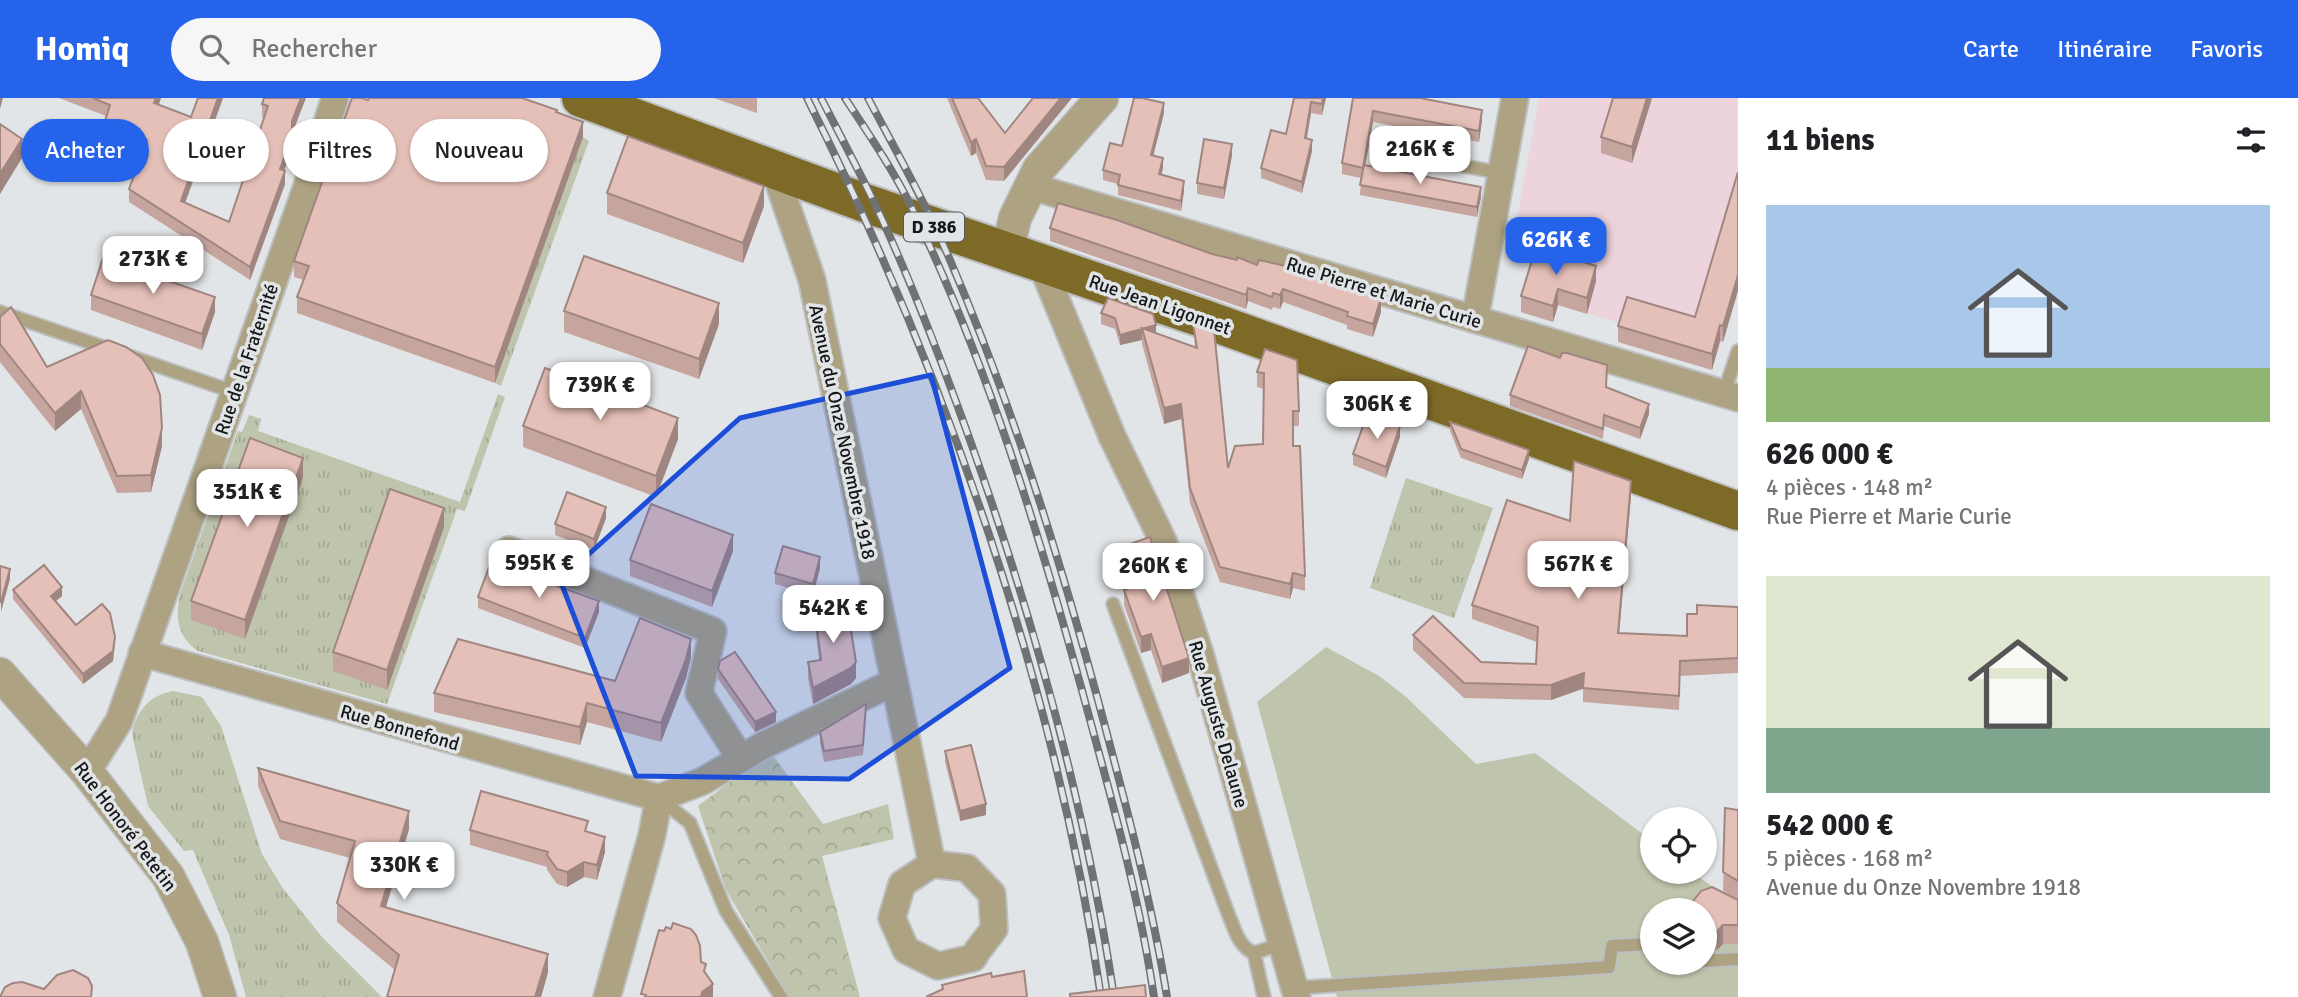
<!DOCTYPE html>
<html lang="fr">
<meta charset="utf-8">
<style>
body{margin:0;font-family:Signika,sans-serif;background:#f6f6f6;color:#202124;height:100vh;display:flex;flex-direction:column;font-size:26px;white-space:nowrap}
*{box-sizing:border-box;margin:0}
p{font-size:23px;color:#757577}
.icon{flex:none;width:38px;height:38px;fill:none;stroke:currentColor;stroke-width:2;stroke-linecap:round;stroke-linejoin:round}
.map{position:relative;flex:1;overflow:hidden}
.details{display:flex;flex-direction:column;background:#fff;width:560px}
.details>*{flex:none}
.guide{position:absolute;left:21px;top:21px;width:665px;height:63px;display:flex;gap:14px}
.buttons{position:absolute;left:1640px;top:709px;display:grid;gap:14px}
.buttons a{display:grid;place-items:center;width:77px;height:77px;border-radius:50%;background:#fff;box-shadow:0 2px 5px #0004;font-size:35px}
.price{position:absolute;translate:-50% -60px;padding:0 16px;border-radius:14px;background:#fff;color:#222;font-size:23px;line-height:46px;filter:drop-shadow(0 2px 4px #0008)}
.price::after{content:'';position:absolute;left:50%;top:42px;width:21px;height:16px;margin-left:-10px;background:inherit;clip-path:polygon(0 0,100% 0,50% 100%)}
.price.selected{background:#2563eb;color:#fff}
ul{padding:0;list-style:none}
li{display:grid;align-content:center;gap:14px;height:371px;padding:0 28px}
li span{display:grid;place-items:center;height:217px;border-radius:0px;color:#555}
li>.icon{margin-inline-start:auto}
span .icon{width:126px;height:126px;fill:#fffc;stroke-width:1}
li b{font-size:30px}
h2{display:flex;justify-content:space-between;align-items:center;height:84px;padding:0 28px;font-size:30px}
.pill{padding:0 24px;border-radius:32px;background:#fff;box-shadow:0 2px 5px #0004;font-size:24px;line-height:63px}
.pill.selected{background:#2563eb;color:#fff}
header{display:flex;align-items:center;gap:42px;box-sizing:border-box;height:98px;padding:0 35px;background:#2563eb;color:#fff}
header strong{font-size:33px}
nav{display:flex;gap:38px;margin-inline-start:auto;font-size:24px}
.search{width:490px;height:63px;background:#f6f6f6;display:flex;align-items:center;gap:18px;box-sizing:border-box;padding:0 24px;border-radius:38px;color:#757577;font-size:26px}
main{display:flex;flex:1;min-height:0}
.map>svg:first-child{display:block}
</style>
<header>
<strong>Homiq</strong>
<div class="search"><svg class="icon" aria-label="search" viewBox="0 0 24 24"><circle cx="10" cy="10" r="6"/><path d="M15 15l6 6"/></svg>Rechercher</div>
<nav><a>Carte</a><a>Itinéraire</a><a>Favoris</a></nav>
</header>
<main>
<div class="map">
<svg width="1738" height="899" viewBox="0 0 1738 899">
<defs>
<pattern id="grass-tufts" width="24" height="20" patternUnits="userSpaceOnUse" patternTransform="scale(1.75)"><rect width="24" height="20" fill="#bfc4ac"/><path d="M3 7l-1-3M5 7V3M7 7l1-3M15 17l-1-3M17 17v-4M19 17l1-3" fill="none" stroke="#a3a893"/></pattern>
<pattern id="forest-crowns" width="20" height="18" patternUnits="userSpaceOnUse" patternTransform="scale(1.75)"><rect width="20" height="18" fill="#bfc4ac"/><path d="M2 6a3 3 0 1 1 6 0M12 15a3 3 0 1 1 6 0" fill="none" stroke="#a3a893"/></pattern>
</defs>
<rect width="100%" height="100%" fill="#e2e5e7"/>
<polygon fill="#ecd3dc" points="1539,0 1738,0 1738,193 1712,272 1618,244 1623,226 1559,207 1553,224 1521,214 1536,165 1510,159"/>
<g fill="url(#grass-tufts)">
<polygon points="583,39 589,43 501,288 495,285"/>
<path d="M 498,296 L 505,299 L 465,413 L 457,411 L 387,606 L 198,553 C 177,539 175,519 180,496 L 238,333 L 242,334 L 249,317 L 261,321 L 258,333 L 460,404 Z"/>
<polygon points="1406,380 1493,410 1454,520 1370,490"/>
<path d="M 173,593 L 202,599 L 221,628 L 262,756 L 282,789 L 322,839 L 382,899 L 246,899 L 229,837 L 193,752 L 184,753 L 148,708 L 132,636 C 136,613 150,597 173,593 Z"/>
</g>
<polygon fill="url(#forest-crowns)" points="772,656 823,726 888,706 894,741 822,758 860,899 789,899 726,792 698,708 759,662"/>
<path fill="#bfc4ac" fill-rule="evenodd" d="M 1326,549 L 1379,578 L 1405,598 L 1476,666 L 1535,655 L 1652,743 L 1652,774 L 1692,774 L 1738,807 L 1738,899 L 1337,899 L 1257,604 ZM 1652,812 L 1704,812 L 1704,864 L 1652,864 Z"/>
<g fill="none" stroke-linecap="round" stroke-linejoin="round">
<defs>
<g id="service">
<polyline points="1380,52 1501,75"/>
<polyline points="0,214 112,252"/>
<polyline points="129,258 234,294"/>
<polyline points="1724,295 1738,253"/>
<path d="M 1113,506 L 1229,818 C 1235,832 1239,849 1254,855 L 1281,846"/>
<polyline points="659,700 690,725 726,813 781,899"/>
<polyline points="1254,855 1264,899"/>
<polyline points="1704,863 1738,861"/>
<polyline points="1295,890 1609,869 1612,848 1652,846"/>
</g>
<g id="minor">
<polyline points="774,71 812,182 932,766"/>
<polyline points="1030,88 1738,300"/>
<polyline points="1041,165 1112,338 1163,443 1200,556 1297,899"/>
<polyline points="1475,221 1515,0"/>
<polyline points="509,452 713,533 699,595 741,661"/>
<polyline points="142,555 659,700 703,683 764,647 894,584"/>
<polyline points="87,674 119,623 306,91 335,0"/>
<polygon points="932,766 967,770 992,796 994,831 978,852 973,860 938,868 906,852 892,820 902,786"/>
<polyline points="607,899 652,737 659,700"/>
</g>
<g id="tertiary">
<polyline points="1007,154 1015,120 1039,71 1102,0"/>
<polyline points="0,576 87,674 168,778 202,844 220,899"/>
</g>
<polyline id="primary" points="581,0 862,104 1202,220 1738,413"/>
</defs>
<use href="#service" stroke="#bdc0c2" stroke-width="16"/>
<use href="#minor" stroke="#bdc0c2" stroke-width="30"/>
<use href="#tertiary" stroke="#bdc0c2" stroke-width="35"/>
<use href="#primary" stroke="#bdc0c2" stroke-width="42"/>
<use href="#service" stroke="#ada282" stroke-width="12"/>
<use href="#minor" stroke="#ada282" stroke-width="26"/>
<use href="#tertiary" stroke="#ada282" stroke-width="32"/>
<use href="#primary" stroke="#7e6a27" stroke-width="38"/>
<defs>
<g id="rail">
<path d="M 807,0 C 947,279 1056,590 1101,899"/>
<path d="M 821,0 C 839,35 857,69 874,104 C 911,182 942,264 971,345 C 1035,525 1086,710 1114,899"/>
<path d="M 845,0 C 868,35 892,70 911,108 C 987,264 1037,429 1083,596 C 1110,696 1139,796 1154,899"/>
<path d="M 868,0 C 895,51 924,102 947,155 C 1011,303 1057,451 1099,606 C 1125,703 1151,800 1167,899"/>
</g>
</defs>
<use href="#rail" stroke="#6f7172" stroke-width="8"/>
<use href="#rail" stroke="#e2e5e7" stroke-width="5" stroke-dasharray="16" stroke-linecap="butt"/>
</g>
<g fill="#c5a59e">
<polygon points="59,0 161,0 159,7 191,19 223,0 185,105 229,124 264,20 262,19 262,6 264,0 292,36 292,51 284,73 285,86 250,182 129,104 129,91 143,53 104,39 104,26 106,18"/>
<polygon points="714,0 757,0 757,15"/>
<polygon points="947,0 978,0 1005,35 1004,83 986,82 976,55 971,58"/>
<polygon points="1294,0 1326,0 1322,17 1311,15 1306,41 1312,53 1302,95 1261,80 1261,70 1286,36"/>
<polygon points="1353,0 1482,22 1479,44 1373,24 1365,67 1481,99 1477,119 1360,97 1361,80 1342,76 1342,65"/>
<polygon points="1652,0 1632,65 1601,55 1601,39"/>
<polygon points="368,2 557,15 583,39 495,285 297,215 297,199 304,182 294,179 294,163"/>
<polygon points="1164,15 1153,57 1163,70 1161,77 1184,93 1181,113 1118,97 1118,86 1103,82 1103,72 1122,48"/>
<polygon points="1232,57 1224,101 1197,96 1197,85"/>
<polygon points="1738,74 1723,244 1720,243 1712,272 1618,244 1618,228 1695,219"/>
<polygon points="607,95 764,108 743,165 607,116"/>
<polygon points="1050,130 1212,156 1257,167 1373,198 1381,214 1373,239 1347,231 1347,227 1283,204 1280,211 1273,209 1272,212 1248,203 1246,211 1050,143"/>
<polygon points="1596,183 1587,216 1558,207 1553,224 1521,214 1521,198"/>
<polygon points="91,197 215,214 202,252 91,212"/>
<polygon points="564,213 719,226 699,281 564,234"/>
<polygon points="1101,215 1195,249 1193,225 1228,370 1263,346 1264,291 1257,289 1257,274 1265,251 1299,313 1299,328 1293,328 1293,348 1305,478 1305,493 1293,490 1290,501 1220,484 1190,405 1181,321 1164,326 1142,246 1142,242 1120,247 1115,231 1101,226"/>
<polygon points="0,219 47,269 162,348 151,394 117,395 81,311 55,333 0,264"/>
<polygon points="1607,290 1649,316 1640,341 1604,328 1603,341 1510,308 1510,297"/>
<polygon points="1450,324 1529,361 1522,381 1461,360 1450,333"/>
<polygon points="523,328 678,341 656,399 523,349"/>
<polygon points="1400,339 1386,380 1353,367 1353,356"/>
<polygon points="303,379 245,541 191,522 191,503"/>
<polygon points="1631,398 1619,535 1687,538 1697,516 1738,509 1738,575 1680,578 1679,612 1583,604 1583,591 1551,602 1464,600 1413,552 1413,537 1481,564 1536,566 1537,544 1472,521 1472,507 1570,423"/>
<polygon points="606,420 594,452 555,437 555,426"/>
<polygon points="444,429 387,592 333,573 333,554"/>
<polygon points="1121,449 1189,575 1162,585 1151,552 1141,555 1124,507 1124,492 1129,490 1121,465"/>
<polygon points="733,453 712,509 630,478 630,462"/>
<polygon points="820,470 813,497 775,486 775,475"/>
<polygon points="13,492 62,498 56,503 76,527 115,548 113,563 83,586 13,501"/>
<polygon points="478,499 599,514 585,550 478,510"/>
<polygon points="815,513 856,580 851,586 813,606 808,580 808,564 819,562 815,529"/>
<polygon points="691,559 686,580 661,644 587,624 580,647 434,614 434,595 615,583"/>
<polygon points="718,571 776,624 755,634 718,581"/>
<polygon points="866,617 863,657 824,664 820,645 820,634"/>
<polygon points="945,653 986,717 960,723 945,664"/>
<polygon points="258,670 409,731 386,809 548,874 541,899 387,899 395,872 337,824 337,805 350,760 280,741 258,688"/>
<polygon points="1725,710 1738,712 1738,846 1723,846 1717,852 1710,852 1704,847 1704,812 1690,812 1690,807 1736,801 1723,793"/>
<polygon points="470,732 588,734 605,754 597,782 584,779 567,789 557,786 547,772 547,769 470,747"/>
</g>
<g fill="#a08681">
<polygon points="0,0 3,0 0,11"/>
<polygon points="156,0 161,0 154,18 154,5"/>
<polygon points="218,0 223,0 181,116 181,103"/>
<polygon points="301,0 306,0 292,36 292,23"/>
<polygon points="1061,0 1072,0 1004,83 1004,69"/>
<polygon points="1323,0 1326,0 1322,17 1322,6"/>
<polygon points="1647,0 1652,0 1632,65 1632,49"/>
<polygon points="1311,4 1311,15 1305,51 1305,40"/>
<polygon points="1164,5 1164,15 1151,67 1151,57"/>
<polygon points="1482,12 1482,22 1479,44 1479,33"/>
<polygon points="1373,13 1373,24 1363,80 1363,70"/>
<polygon points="583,24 583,39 495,285 495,269"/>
<polygon points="292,38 292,51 280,84 280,71"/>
<polygon points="22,41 22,60 0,96 0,76"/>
<polygon points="976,41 976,55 971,58 971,44"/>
<polygon points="1312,42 1312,53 1302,95 1302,84"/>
<polygon points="1232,46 1232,57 1224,101 1224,90"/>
<polygon points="1163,60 1163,70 1159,86 1159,76"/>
<polygon points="285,73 285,86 250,182 250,169"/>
<polygon points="1184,83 1184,93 1181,113 1181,103"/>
<polygon points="764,88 764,108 743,165 743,145"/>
<polygon points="1481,89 1481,99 1477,119 1477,109"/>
<polygon points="1596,168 1596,183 1587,216 1587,200"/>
<polygon points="1738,177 1738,193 1723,244 1723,228"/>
<polygon points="1248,190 1248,203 1246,211 1246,197"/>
<polygon points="1283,191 1283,204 1280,211 1280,197"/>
<polygon points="1558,191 1558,207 1553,224 1553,208"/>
<polygon points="215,199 215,214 202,252 202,236"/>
<polygon points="1381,200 1381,214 1373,239 1373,226"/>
<polygon points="719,205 719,226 699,281 699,261"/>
<polygon points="1156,227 1156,238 1142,231"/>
<polygon points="1720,227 1720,243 1712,272 1712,256"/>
<polygon points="1142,231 1142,242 1120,247 1120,237"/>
<polygon points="81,293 81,311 55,333 55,315"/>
<polygon points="1181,306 1181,321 1164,326 1164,310"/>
<polygon points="1649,306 1649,316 1640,341 1640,330"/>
<polygon points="678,320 678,341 656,399 656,378"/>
<polygon points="1400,328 1400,339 1386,380 1386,369"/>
<polygon points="162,330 162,348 151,394 151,377"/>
<polygon points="1529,352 1529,361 1522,381 1522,372"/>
<polygon points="303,360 303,379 245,541 245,522"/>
<polygon points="1631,383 1631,398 1618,549 1618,535"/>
<polygon points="606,409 606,420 594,452 594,441"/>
<polygon points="444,410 444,429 387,592 387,572"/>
<polygon points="733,437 733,453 712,509 712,493"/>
<polygon points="820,459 820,470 813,497 813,486"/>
<polygon points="10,471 10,481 1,514 1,504"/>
<polygon points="1293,475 1293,490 1290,501 1290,486"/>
<polygon points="62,489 62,498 51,507 51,498"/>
<polygon points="599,503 599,514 585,550 585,540"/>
<polygon points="1151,536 1151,552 1141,555 1141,539"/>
<polygon points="115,539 113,563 83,586 83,576"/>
<polygon points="691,541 691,559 686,580 661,644 661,625"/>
<polygon points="1189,560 1189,575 1162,585 1162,569"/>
<polygon points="856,564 856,580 851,586 813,606 813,590"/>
<polygon points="1584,575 1584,590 1551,602 1551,587"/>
<polygon points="587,605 587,624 580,647 580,629"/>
<polygon points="776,614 776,624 755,634 755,624"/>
<polygon points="986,706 986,717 960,723 960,713"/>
<polygon points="409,713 409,731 381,826 381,808"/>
<polygon points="605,739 605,754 597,782 597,767"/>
<polygon points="584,764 584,779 567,789 567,774"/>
<polygon points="1723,827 1723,846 1717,852 1717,833"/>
<polygon points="548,856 548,874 541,899 535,899"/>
<polygon points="713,886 713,899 701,899 702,894"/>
</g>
<g fill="#e5c0b8" stroke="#a08681" stroke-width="2">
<polygon points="93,0 156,0 154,5 191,19 198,0 218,0 181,103 229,124 268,8 262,6 264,0 301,0 292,23 292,38 280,71 285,73 250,169 129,91 147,42 104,26 110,7"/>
<polygon points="352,0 362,0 368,2 369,0 522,0 557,12 556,14 583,24 495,269 297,199 309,168 294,163"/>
<polygon points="952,0 978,0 1005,35 1033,0 1061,0 1004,69 986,68 976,41 971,44"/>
<polygon points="1134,0 1142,0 1164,5 1151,57 1163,60 1159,76 1184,83 1181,103 1118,87 1120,77 1103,72 1110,45 1122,48"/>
<polygon points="1294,0 1323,0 1322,6 1311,4 1305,40 1312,42 1302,84 1261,70 1271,32 1286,36"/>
<polygon points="1353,0 1420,0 1482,12 1479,33 1373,13 1363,70 1342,65"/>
<polygon points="1613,0 1647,0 1632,49 1601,39"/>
<polygon points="0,26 22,41 0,76"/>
<polygon points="628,38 764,88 743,145 607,95"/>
<polygon points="1204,41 1232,46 1224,90 1197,85"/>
<polygon points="1364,67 1481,89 1477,109 1360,87"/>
<polygon points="1738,74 1738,177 1723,228 1720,227 1712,256 1618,228 1627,199 1695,219"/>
<polygon points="1058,105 1117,122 1212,156 1237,162 1237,159 1257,167 1259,162 1290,169 1373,194 1372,198 1381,200 1373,226 1347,218 1348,214 1283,191 1280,197 1273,195 1272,199 1248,190 1246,197 1050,130"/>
<polygon points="1536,149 1596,168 1587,200 1558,191 1553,208 1521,198"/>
<polygon points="584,158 719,205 699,261 564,213"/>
<polygon points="103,160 215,199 202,236 91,197"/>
<polygon points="1108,200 1153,216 1156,227 1120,237 1115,220 1101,215"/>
<polygon points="11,209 47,269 108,242 126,249 142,260 153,277 160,297 162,330 151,377 117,378 81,293 55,315 0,246 0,219"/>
<polygon points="1193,225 1214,232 1228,370 1235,348 1263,346 1264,275 1257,274 1265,251 1297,262 1299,313 1293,313 1293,348 1300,348 1305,478 1293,475 1290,486 1220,469 1190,390 1181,306 1164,310 1142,230 1197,250"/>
<polygon points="1528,248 1560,260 1562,255 1567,255 1607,267 1606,289 1649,306 1640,330 1604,317 1603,331 1510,297"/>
<polygon points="545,270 678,320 656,378 523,328"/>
<polygon points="1367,317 1400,328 1386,369 1353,356"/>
<polygon points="1450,324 1529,352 1522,372 1461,351"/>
<polygon points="250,340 303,360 245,522 191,503"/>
<polygon points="1574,363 1631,383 1618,535 1687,538 1687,516 1697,516 1697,507 1738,509 1738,560 1680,563 1679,598 1583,590 1584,575 1551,587 1464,585 1413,537 1433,518 1481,564 1536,566 1538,529 1472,507 1507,402 1570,423"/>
<polygon points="390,391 444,410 387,572 333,554"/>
<polygon points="567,394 606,409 594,441 555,426"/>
<polygon points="651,406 733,437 712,493 630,462"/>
<polygon points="1150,439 1189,560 1162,569 1151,536 1141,539 1124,492 1134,488 1121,449"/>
<polygon points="783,448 820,459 813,486 775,475"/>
<polygon points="491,464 599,503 585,540 478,499"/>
<polygon points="44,467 62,489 51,498 76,527 102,506 110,515 115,539 113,553 83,576 13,492"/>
<polygon points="0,468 10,471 1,504 0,503"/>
<polygon points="847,507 856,564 851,570 813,590 808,564 821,562 815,513"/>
<polygon points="640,520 691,541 686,561 661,625 587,605 580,629 434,595 458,541 615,583"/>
<polygon points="735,554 776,614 755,624 718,571 720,563"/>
<polygon points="866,606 863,647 824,653 820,634"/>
<polygon points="971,647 986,706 960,713 945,653"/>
<polygon points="258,670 409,713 381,808 548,856 535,899 387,899 399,857 337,805 355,743 280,723"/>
<polygon points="481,693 588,723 585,733 605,739 597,767 584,764 567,774 557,771 547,757 548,754 470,732"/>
<polygon points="1725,710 1738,712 1738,783 1723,774"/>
<polygon points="1712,789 1738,802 1738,827 1723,827 1717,833 1710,833 1704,828 1704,812 1691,812 1690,807 1701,793"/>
<polygon points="673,825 691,831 696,837 700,848 701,864 706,866 704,873 713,886 702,894 701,899 645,899 646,897 641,896 659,832 664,833 666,829 671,831"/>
<polygon points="73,872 88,880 92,888 91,899 0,899 5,889 13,885 22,884 44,891 57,877"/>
<polygon points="1024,873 1027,899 926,899 943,891 942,887 991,875 992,879"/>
<polygon points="1145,887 1146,899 1070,899 1070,896"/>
</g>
<path fill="#1d4ed8" fill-opacity="0.2" stroke="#1d4ed8" stroke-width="5" stroke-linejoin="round" d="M 931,277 L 1010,570 L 849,681 L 636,678 L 560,482 L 740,320 Z"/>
<g text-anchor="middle" stroke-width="7" stroke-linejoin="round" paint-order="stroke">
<rect fill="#e2e5e7" stroke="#535556" stroke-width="2" x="904" y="114.5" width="60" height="29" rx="5"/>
<g font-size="18" font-weight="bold" fill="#161718">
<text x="934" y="135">D 386</text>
</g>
<g font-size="19" fill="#161718" stroke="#e2e5e7">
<text transform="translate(1384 194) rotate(17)" y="7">Rue Pierre et Marie Curie</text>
<text transform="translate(1160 206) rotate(19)" y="7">Rue Jean Ligonnet</text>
<text transform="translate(246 261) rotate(-71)" y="7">Rue de la Fraternité</text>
<text transform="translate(843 334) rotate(78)" y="7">Avenue du Onze Novembre 1918</text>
<text transform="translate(1219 626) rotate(74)" y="7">Rue Auguste Delaune</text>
<text transform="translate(400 629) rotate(16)" y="7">Rue Bonnefond</text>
<text transform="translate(126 728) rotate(53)" y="7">Rue Honoré Petetin</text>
</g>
</g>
</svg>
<div class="buttons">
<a><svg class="icon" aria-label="locate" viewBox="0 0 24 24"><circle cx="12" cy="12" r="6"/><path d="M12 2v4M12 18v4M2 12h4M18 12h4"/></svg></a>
<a><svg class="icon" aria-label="layers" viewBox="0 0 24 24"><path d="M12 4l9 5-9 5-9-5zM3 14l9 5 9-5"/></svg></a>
</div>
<b class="price" style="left:1420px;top:88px">216K €</b>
<b class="price selected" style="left:1556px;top:179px">626K €</b>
<b class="price" style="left:153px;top:198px">273K €</b>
<b class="price" style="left:600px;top:324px">739K €</b>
<b class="price" style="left:1377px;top:343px">306K €</b>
<b class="price" style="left:247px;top:431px">351K €</b>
<b class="price" style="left:539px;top:502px">595K €</b>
<b class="price" style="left:1578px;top:503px">567K €</b>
<b class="price" style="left:1153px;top:505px">260K €</b>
<b class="price" style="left:833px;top:547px">542K €</b>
<b class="price" style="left:404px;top:804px">330K €</b>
<div class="guide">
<a class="pill selected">Acheter</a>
<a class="pill">Louer</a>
<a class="pill">Filtres</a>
<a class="pill">Nouveau</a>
</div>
</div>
<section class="details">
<h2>11 biens<svg class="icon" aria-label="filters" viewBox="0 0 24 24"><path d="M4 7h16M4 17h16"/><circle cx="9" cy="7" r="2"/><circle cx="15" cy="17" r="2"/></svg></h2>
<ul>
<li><span style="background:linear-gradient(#a9c7e8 75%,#8fb573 0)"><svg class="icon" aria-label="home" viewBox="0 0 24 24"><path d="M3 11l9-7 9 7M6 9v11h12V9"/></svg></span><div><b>626 000 €</b><p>4 pièces · 148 m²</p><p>Rue Pierre et Marie Curie</p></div></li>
<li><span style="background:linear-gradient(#dfe7d0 70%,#7fa58c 0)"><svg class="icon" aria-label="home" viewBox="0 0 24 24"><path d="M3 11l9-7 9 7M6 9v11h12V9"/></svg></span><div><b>542 000 €</b><p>5 pièces · 168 m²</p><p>Avenue du Onze Novembre 1918</p></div></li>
</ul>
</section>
</main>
